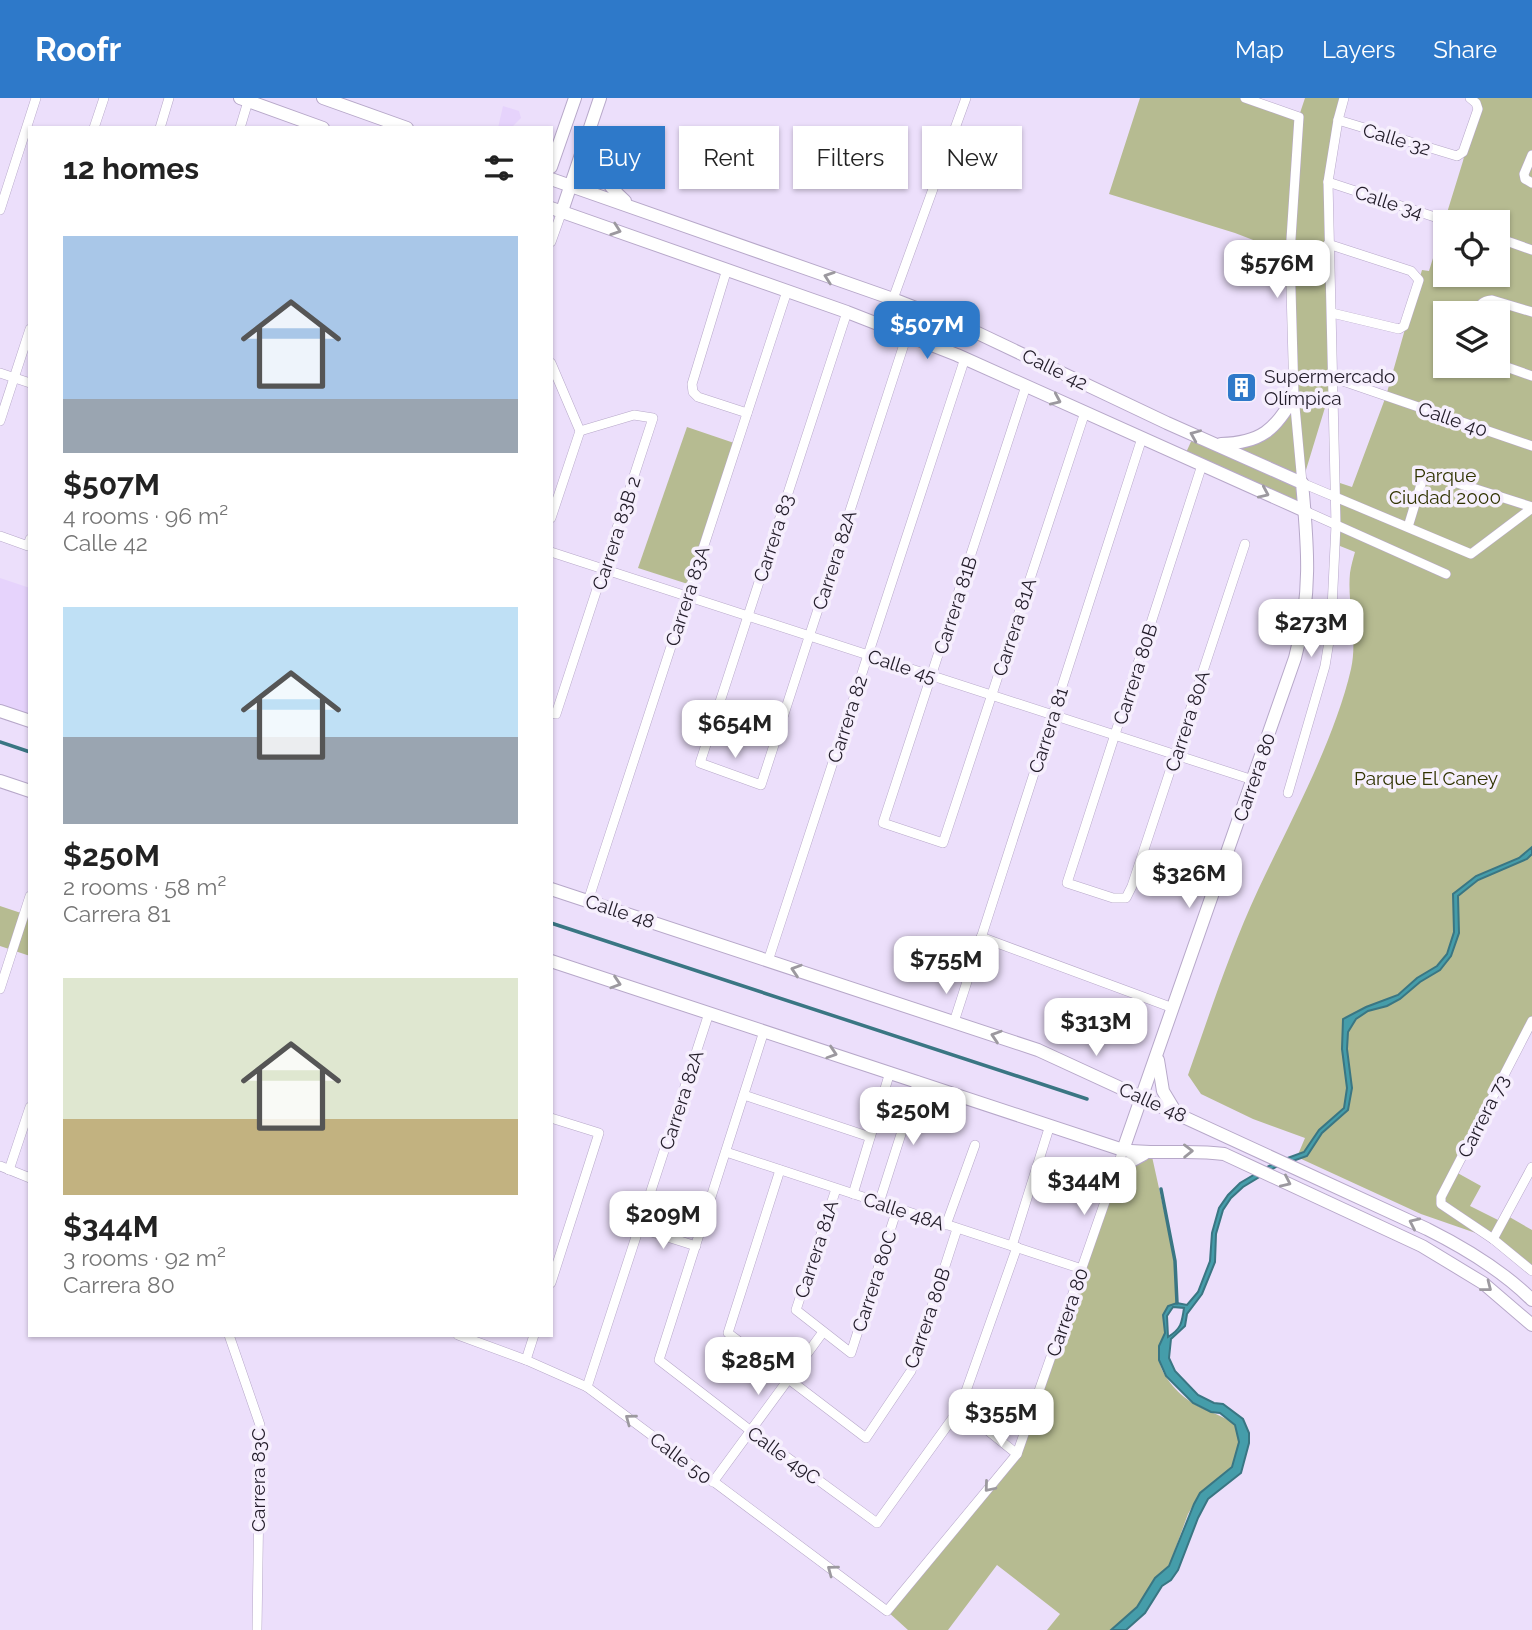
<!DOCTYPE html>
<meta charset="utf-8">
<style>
body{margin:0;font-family:Raleway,sans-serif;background:#f6f6f6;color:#222;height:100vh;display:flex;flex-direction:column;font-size:26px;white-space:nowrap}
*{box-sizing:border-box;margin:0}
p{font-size:23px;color:#767676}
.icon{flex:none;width:38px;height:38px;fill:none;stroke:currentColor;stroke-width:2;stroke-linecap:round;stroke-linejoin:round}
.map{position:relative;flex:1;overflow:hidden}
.drawer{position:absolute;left:28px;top:28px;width:525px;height:1211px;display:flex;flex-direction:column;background:#fff;border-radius:0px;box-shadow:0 2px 5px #0004}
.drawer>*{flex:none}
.guide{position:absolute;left:574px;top:28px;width:665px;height:63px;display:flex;gap:14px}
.fabs{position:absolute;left:1433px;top:112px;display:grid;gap:14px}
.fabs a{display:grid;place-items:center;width:77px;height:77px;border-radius:0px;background:#fff;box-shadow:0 2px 5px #0004;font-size:35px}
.price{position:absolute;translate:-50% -60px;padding:0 16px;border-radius:14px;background:#fff;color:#222;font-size:23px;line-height:46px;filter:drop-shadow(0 2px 4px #0008)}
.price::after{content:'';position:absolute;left:50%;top:42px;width:21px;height:16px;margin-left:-10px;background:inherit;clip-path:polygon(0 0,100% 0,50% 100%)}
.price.selected{background:#2e79c9;color:#fff}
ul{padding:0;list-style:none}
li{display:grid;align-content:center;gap:14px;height:371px;padding:0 35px}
li span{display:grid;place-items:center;height:217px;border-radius:0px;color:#555}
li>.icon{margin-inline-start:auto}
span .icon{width:126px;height:126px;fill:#fffc;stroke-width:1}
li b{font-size:30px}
h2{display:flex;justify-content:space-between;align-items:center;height:84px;padding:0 35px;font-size:30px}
.pill{padding:0 24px;border-radius:0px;background:#fff;box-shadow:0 2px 5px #0004;font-size:24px;line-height:63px}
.pill.selected{background:#2e79c9;color:#fff}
header{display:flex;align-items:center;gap:42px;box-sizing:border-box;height:98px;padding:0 35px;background:#2e79c9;color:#fff}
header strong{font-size:33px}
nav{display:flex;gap:38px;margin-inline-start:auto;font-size:24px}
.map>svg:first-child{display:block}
</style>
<header>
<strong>Roofr</strong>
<nav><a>Map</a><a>Layers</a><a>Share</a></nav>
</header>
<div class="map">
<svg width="1532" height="1532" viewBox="0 0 1532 1532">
<rect width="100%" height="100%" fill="#ecdffb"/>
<g fill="#e6d3fc">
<polygon points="503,8 519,13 521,20 511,30 498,30"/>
<polygon points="0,480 30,490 30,623 0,613"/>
</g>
<g fill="#b6bb91" fill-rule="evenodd">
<polygon points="1140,0 1245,0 1299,18 1305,0 1344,0 1328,84 1334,280 1302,385 1305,413 1184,359 1194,337 1218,347 1264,336 1294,299 1290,156 1235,135 1109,96"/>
<path d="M 1477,0 L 1532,0 L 1532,923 L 1454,1073 L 1481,1088 L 1470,1108 L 1502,1124 L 1506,1117 L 1532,1132 L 1532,1173 L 1493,1141 L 1421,1116 L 1297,1059 L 1305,1040 L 1253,1021 L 1201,996 L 1188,977 C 1210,915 1230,852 1258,792 C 1290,724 1334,644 1351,571 C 1358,540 1347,506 1350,475 C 1351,468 1353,461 1355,454 L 1335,446 L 1334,383 L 1352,389 L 1386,298 L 1419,182 L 1422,172 L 1429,173 L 1463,63 ZM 1446,124 L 1498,124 L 1498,177 L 1446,177 ZM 1446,215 L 1498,215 L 1498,268 L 1446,268 Z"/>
<polygon points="687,329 737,346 691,487 638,470"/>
<polygon points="0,808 30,818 30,858 0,848"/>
<path d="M 1151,1054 L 1175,1163 L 1177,1205 L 1168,1208 C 1163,1218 1166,1223 1165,1234 C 1164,1244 1157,1250 1159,1261 C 1161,1279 1181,1299 1196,1307 C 1210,1315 1223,1317 1235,1327 L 1239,1344 L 1232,1369 L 1200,1395 L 1188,1416 L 1169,1468 L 1155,1480 L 1137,1509 L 1111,1532 L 1047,1532 L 1060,1516 L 997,1467 L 948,1532 L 908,1532 L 887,1513 L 1017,1356 L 1114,1077 Z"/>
</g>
<path fill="#459daa" stroke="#3a7683" stroke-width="2" fill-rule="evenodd" d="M 1532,749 L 1532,756 L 1527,761 L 1478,782 L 1458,798 L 1459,835 L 1451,858 L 1440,872 L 1420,884 L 1400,901 L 1387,908 L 1368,913 L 1356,921 L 1348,934 L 1347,951 L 1352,990 L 1348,1012 L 1322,1035 L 1307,1058 L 1276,1069 L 1243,1089 L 1231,1100 L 1223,1112 L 1216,1136 L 1215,1164 L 1202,1196 L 1187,1216 L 1185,1228 L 1171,1241 L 1169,1260 L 1175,1273 L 1198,1297 L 1214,1305 L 1223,1306 L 1243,1321 L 1249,1335 L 1249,1345 L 1241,1375 L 1208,1401 L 1198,1420 L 1178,1472 L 1171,1482 L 1162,1488 L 1145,1515 L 1126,1532 L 1111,1532 L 1137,1509 L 1155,1480 L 1169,1468 L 1194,1406 L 1200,1395 L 1232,1369 L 1239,1344 L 1235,1327 L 1220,1315 L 1211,1314 L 1193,1305 L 1166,1278 L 1159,1262 L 1159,1248 L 1165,1235 L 1163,1217 L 1168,1208 L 1177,1205 L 1187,1207 L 1198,1194 L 1210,1163 L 1212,1135 L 1219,1110 L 1228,1097 L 1240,1085 L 1274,1065 L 1304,1054 L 1319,1032 L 1344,1010 L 1347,990 L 1342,951 L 1343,921 L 1366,909 L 1398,897 L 1417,880 L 1437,868 L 1447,856 L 1454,834 L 1453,796 L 1476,778 L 1519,760 ZM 1173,1209 L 1184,1210 C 1182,1225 1181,1231 1168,1239 L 1167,1218 Z"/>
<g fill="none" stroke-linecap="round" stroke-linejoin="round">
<g stroke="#3a7683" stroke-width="3.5">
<polyline points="0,644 30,654"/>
<polyline points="551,825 1087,1001"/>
<polyline points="1161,1091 1175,1163 1177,1205"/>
</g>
<defs>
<g id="street">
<polyline points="1245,0 1299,19 1290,156 1294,298 1302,385 1471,456 1532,410"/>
<polyline points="1338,22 1457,58 1463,54 1478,11 1476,5 1470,0"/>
<polyline points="94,30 104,0"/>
<polyline points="160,30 169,0"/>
<polyline points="240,30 249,0"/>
<polyline points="1532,57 1524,76 1525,81 1532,85"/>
<polyline points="1328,84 1450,124"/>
<polyline points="0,112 36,0"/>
<polyline points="1498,140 1532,152"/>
<polyline points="551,144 562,113"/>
<polyline points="1328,146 1411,173 1419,182 1404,228 1399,231 1332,215"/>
<polyline points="727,171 692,286 693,294 698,299 747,315"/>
<polyline points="893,201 966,0"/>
<polyline points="847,214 700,665 761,687 907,237"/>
<path d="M 1477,215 C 1480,206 1482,203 1492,202 L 1532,214"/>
<polyline points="551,265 580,333 551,420"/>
<polyline points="1498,266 1532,278"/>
<polyline points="0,275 30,285"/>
<polyline points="1334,280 1532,348"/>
<polyline points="1026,288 883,725 943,745 1085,314"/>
<polyline points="0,323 30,231"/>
<polyline points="1202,367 1067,785 1113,800 1126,800 1132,788 1245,446"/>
<polyline points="1305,413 1446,476"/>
<polyline points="1408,429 1422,383 1427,379 1435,378 1532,409"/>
<polyline points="0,438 28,448 30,441"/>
<polyline points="551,454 1253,682"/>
<polyline points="551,615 556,616 653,320 634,317 580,333"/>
<polyline points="1288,695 1325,568 1331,531 1336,427 1328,84 1338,22 1344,0"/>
<polyline points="588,803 787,193"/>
<polyline points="981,839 1173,910"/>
<polyline points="768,863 965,260"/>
<polyline points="0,891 30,798"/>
<polyline points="1532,923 1441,1099 1441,1106 1493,1141 1532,1173"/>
<polyline points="954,924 1142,340"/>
<polyline points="764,933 659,1262 751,1333 877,1425 960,1310 1017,1149"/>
<polyline points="744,997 870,1039"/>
<polyline points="551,1020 599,1035 551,1185"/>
<polyline points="726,1054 1082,1171"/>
<polyline points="0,1068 30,1080"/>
<polyline points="9,1072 30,1009"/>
<polyline points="780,1072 728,1235 866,1340 911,1273 957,1131"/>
<polyline points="836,1091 796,1212 851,1255 897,1111"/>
<polyline points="853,1096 890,974"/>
<polyline points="879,1105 918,983"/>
<polyline points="946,1127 975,1047"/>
<polyline points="639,1130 696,1148"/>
<polyline points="1493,1141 1532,1069"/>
<polyline points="1012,1148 1050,1027"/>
<polyline points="229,1237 260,1327 257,1532"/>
<polyline points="458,1237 526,1262 587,1289 887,1513 1017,1356 1123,1052"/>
<polyline points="526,1262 534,1237"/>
<polyline points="587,1289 709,915"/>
<polyline points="960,1310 1017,1356"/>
<polyline points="713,1384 823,1234"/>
</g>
<g id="secondary">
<polyline points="240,0 323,30"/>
<polyline points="323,0 407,30"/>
<path d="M 592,34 C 594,63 603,84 625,103"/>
<polyline points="551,69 575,0"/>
<path d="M 551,81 L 893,201 L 967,230 L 1167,325 L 1302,385 C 1308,449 1312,497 1295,560 L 1123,1052"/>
<polyline points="551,110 847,214 957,257 1305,413"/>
<polyline points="562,113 600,0"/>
<path d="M 1221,346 C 1260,345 1276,332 1294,298"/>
<polyline points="0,613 30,623"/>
<polyline points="0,683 30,693"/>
<path d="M 551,791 L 1038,952 L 1427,1131 C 1465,1150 1502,1172 1532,1202"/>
<path d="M 551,863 L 1123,1052 C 1156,1057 1190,1051 1224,1056 L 1422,1148 L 1483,1185 L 1532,1227"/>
<polyline points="1158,962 1163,993 1175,1013"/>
<polyline points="1114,1077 1122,1068 1144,1056"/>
</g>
</defs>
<use href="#street" stroke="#b7a8c9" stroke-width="10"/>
<use href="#secondary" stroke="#b7a8c9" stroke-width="14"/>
<use href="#street" stroke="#fff" stroke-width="9"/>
<use href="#secondary" stroke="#fff" stroke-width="12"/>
</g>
<defs><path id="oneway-chevron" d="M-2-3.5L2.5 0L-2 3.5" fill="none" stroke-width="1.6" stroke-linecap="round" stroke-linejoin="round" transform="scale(1.75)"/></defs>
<g stroke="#9c999f">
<use href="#oneway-chevron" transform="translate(616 132) rotate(19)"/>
<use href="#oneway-chevron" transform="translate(829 179) rotate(-161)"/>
<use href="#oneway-chevron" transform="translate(1056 302) rotate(24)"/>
<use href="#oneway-chevron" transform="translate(1195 337) rotate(-157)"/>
<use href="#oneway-chevron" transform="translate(1264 395) rotate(24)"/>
<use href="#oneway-chevron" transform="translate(796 872) rotate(-162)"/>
<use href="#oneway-chevron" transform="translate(616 885) rotate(18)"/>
<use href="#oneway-chevron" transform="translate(996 938) rotate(-162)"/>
<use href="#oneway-chevron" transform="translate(832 955) rotate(18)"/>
<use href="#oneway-chevron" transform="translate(1188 1053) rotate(-1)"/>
<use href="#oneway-chevron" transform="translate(1286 1084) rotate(25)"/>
<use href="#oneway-chevron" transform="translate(1414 1125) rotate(-155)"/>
<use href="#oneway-chevron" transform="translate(1487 1189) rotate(38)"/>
<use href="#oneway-chevron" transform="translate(630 1321) rotate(-143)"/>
<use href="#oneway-chevron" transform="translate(989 1389) rotate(130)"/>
<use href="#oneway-chevron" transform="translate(832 1472) rotate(-143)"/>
</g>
<defs>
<symbol id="building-square" viewBox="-11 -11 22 22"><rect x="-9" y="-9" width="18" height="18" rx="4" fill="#2e79c9" stroke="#f6effd"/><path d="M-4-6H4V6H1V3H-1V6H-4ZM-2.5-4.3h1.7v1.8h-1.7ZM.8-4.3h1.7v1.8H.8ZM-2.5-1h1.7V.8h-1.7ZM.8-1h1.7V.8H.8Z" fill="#fff"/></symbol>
</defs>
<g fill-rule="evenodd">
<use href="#building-square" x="1224" y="272" width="35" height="35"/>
</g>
<g text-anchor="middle" stroke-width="7" stroke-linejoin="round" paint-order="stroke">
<g font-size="19" fill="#221c29" stroke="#f6effd">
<text transform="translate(1397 41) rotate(17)" y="7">Calle 32</text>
<text transform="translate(1389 104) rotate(18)" y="7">Calle 34</text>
<text transform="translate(1055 271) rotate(26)" y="7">Calle 42</text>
<text transform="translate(1453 321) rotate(19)" y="7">Calle 40</text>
<text transform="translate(616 435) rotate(-72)" y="7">Carrera 83B 2</text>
<text transform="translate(773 440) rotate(-72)" y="7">Carrera 83</text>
<text transform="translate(834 462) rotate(-72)" y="7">Carrera 82A</text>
<text transform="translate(687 498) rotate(-72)" y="7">Carrera 83A</text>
<text transform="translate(955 507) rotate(-72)" y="7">Carrera 81B</text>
<text transform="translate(1014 529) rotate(-72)" y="7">Carrera 81A</text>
<text transform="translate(902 568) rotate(18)" y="7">Calle 45</text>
<text transform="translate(1135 576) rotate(-72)" y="7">Carrera 80B</text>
<text transform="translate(847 621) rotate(-72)" y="7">Carrera 82</text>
<text transform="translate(1187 623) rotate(-72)" y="7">Carrera 80A</text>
<text transform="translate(1048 632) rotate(-72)" y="7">Carrera 81</text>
<text transform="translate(1254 679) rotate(-71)" y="7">Carrera 80</text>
<text transform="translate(620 813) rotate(18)" y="7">Calle 48</text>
<text transform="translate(681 1002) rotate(-72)" y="7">Carrera 82A</text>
<text transform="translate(1153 1004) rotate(24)" y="7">Calle 48</text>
<text transform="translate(1483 1018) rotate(-63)" y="7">Carrera 73</text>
<text transform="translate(904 1113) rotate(18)" y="7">Calle 48A</text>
<text transform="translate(816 1151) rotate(-72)" y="7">Carrera 81A</text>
<text transform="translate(874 1183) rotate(-72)" y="7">Carrera 80C</text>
<text transform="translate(1067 1214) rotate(-71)" y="7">Carrera 80</text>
<text transform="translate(927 1220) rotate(-71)" y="7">Carrera 80B</text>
<text transform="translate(784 1357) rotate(36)" y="7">Calle 49C</text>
<text transform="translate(681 1360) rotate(37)" y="7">Calle 50</text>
<text transform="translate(258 1382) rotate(-90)" y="7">Carrera 83C</text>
</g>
<g font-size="19" fill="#221c29" stroke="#f6effd" text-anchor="start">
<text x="1264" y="285">Supermercado<tspan x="1264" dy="22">Olímpica</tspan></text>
</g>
<g font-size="19" fill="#303300" stroke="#f6effd">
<text x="1445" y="384">Parque<tspan x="1445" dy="22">Ciudad 2000</tspan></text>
<text x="1426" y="687">Parque El Caney</text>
</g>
</g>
</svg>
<div class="fabs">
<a><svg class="icon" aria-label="locate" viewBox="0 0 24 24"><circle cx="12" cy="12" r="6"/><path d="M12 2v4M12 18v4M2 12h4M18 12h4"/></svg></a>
<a><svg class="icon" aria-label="layers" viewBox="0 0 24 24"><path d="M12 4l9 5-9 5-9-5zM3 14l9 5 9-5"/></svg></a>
</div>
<b class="price" style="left:1277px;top:202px">$576M</b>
<b class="price selected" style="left:927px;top:263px">$507M</b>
<b class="price" style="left:1311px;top:561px">$273M</b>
<b class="price" style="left:735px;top:662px">$654M</b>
<b class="price" style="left:1189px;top:812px">$326M</b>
<b class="price" style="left:946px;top:898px">$755M</b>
<b class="price" style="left:1096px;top:960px">$313M</b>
<b class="price" style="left:913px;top:1049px">$250M</b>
<b class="price" style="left:1084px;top:1119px">$344M</b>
<b class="price" style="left:663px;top:1153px">$209M</b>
<b class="price" style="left:758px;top:1299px">$285M</b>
<b class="price" style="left:1001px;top:1351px">$355M</b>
<div class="guide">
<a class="pill selected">Buy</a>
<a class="pill">Rent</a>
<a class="pill">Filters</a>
<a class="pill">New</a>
</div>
<section class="drawer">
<h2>12 homes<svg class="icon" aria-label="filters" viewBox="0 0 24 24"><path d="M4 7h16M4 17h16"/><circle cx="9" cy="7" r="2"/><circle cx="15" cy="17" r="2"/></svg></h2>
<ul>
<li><span style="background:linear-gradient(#a9c7e8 75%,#9aa5b1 0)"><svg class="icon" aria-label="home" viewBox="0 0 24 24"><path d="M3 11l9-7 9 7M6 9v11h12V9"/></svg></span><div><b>$507M</b><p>4 rooms · 96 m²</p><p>Calle 42</p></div></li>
<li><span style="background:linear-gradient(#bfe0f5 60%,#9aa5b1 0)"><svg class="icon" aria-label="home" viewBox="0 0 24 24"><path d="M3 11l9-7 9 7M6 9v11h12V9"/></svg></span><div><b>$250M</b><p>2 rooms · 58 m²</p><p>Carrera 81</p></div></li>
<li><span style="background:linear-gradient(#dfe7d0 65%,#c2b280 0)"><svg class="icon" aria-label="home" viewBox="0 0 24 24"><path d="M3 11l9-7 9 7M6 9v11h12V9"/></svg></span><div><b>$344M</b><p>3 rooms · 92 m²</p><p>Carrera 80</p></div></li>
</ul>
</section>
</div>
